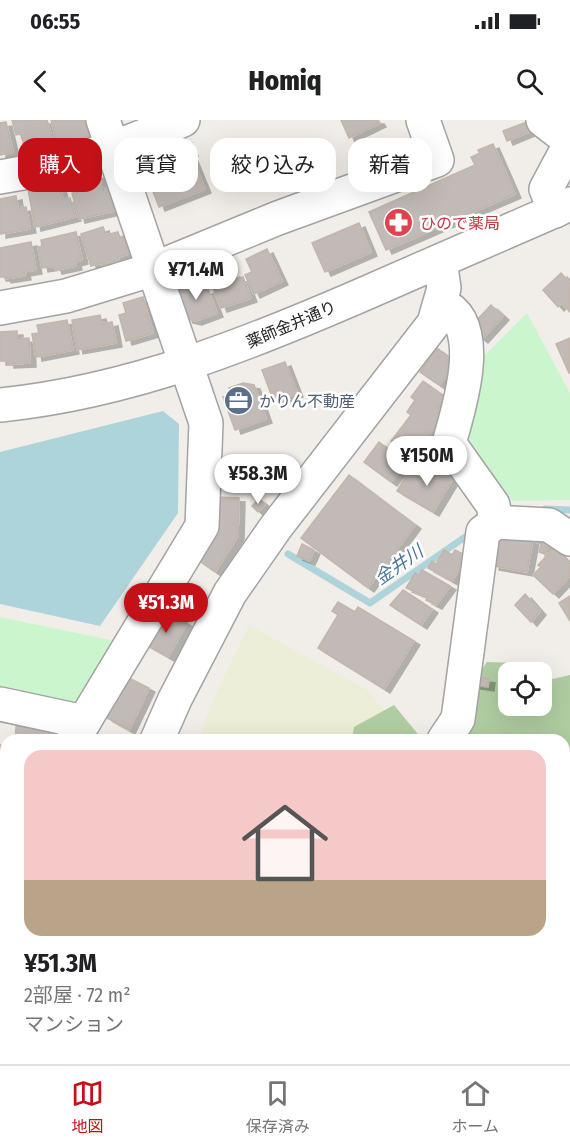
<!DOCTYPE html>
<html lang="ja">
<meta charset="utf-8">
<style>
body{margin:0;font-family:"Fira Sans Condensed","Noto Sans JP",sans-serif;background:#f2f2f2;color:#202124;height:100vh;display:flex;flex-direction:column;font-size:22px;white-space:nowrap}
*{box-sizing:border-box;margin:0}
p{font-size:20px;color:#757577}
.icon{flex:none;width:33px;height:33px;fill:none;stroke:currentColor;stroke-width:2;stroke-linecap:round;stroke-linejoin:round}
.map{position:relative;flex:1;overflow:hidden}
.side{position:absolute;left:0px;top:614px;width:570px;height:332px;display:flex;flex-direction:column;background:#fff;border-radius:18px 18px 0 0;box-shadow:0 6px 24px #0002}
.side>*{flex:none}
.top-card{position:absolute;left:18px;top:18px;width:534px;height:54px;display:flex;gap:12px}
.tools{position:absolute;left:498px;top:542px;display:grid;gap:12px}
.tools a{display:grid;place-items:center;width:54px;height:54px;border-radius:12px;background:#fff;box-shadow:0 6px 24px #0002;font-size:30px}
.price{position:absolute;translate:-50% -51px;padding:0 14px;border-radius:21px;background:#fff;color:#222;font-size:20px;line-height:39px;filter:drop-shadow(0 2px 3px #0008)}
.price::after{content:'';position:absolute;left:50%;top:36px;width:18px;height:14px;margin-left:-9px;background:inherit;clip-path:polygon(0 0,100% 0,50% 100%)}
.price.current{background:#c41017;color:#fff}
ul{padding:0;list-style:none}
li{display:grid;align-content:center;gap:12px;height:318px;padding:0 24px}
li span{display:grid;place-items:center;height:186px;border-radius:18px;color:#555}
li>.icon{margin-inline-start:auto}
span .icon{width:108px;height:108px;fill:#fffc;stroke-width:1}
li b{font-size:26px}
.tag{padding:0 21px;border-radius:18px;background:#fff;box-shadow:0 6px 24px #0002;font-size:21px;line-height:54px}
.tag.current{background:#c41017;color:#fff}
.status{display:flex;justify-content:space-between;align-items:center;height:42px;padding:0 30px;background:#fff;direction:ltr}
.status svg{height:16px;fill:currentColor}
header{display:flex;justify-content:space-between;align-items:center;height:78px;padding:0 24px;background:#fff;font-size:27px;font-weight:800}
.tabs{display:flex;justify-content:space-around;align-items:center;height:84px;border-top:2px solid #e0e0e0;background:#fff;font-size:16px;color:#757577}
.tabs a{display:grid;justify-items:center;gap:3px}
.tabs .current{color:#c41017}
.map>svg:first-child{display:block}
</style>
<div class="status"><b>06:55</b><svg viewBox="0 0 49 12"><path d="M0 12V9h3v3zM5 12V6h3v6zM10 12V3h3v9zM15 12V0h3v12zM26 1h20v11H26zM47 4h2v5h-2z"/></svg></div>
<header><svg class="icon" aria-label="back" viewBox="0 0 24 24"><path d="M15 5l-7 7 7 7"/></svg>Homiq<svg class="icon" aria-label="search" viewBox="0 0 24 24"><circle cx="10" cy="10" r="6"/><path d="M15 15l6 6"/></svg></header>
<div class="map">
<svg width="570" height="944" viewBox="0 0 570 944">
<defs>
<filter id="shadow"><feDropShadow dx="6" dy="4" stdDeviation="0" flood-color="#0004"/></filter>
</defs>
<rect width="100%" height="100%" fill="#f1eee9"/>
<g fill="#edeed7">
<polygon points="249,505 369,571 406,620 198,620 213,580"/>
<polygon points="564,745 570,746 570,944 404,944 403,939 564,939"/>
</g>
<g fill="#b0cda1">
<polygon points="487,542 522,543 539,552 508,552 508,585 542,585 542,553 553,559 570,555 570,857 564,858 564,620 432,620"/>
<polygon points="394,585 422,619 352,619 354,607"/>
</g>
<g fill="#cbf6cd">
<polygon points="527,193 570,273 570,380 512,381 466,316 480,240"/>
<polygon points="0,497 120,522 81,591 0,573"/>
</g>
<polygon fill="#add3db" points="163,291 179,304 178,393 100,506 0,484 0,332"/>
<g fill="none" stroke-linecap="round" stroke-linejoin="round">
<g stroke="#add3db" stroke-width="7">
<polyline points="545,389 570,390"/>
<polyline points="288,434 370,483 465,417"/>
</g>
</g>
<g fill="#c2bab6" stroke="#c2b5ac" stroke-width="1.5" filter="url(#shadow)">
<polygon points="12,0 47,0 53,22 25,29 21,14 16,15"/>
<polygon points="51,0 85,0 90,16 58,25"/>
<polygon points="341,0 378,0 380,3 349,18"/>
<polygon points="6,2 13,32 0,35 0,3"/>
<polygon points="527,2 531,11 507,21 503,11"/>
<polygon points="186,19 192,32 164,44 159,30"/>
<polygon points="378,22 380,27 389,24 394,36 363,51 355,33"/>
<polygon points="493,24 515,74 386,130 369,92 475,45 471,37 480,33 478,30"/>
<polygon points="191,35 205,69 159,87 148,59 159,55 157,48"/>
<polygon points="99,54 102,70 109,69 114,91 79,99 72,73 79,72 77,66 82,65 81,58"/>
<polygon points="42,65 43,71 60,66 63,79 70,78 75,97 35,107 28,69"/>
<polygon points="16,76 18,88 26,87 30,109 0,114 0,79"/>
<polygon points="359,103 371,132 325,152 312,123"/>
<polygon points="103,107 106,115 118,112 120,118 124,117 129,134 118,137 120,143 103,148 102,143 91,146 81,114"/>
<polygon points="76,112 82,140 75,142 76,146 56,150 55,146 42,148 38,127 42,126 41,120"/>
<polygon points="31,122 36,150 24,152 25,156 5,159 5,157 0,157 0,128"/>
<polygon points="267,129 282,161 254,174 245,155 252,152 246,139"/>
<polygon points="225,146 229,155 234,153 237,159 243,157 251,178 221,188 207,153"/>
<polygon points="561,153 570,163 570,192 562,183 558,187 543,170"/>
<polygon points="197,157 202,172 208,169 217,193 196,201 187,199 175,169 184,166 183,162"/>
<polygon points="143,177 153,213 126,221 119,195 126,193 123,183"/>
<polygon points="491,185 503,196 482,219 476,214 480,209 474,203"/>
<polygon points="100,195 102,204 112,202 116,223 77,230 72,200"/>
<polygon points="67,200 73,230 36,237 32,214 39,213 37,205"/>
<polygon points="17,211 17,219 29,218 30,243 8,244 8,241 0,241 0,212"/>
<polygon points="570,218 570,253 569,253 556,224"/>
<polygon points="437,228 450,238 446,244 452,249 439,265 420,252"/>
<polygon points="285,242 297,273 274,282 262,250"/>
<polygon points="423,261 445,277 437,288 442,292 435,301 438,303 412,337 391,321 411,295 407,292 415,280 411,277"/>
<polygon points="243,263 254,265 266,299 235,310 223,277 232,274 229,268"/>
<polygon points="379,322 391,331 394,326 410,338 391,362 364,342"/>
<polygon points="434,344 454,357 433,392 397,371 409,351 424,360"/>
<polygon points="349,355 415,405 368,468 301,418"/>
<polygon points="217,377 239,378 238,416 215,452 198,440"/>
<polygon points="259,379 265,384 258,392 252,386"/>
<polygon points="540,412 552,417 545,434 539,432 541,424 536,422"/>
<polygon points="499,413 533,419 527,452 493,446"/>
<polygon points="302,424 314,430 309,441 297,436"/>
<polygon points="554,428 570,444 570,456 553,474 533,455 541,447 538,445"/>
<polygon points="444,430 452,435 455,430 467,436 452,461 428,448 432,441 436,444"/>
<polygon points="422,450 450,466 436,485 426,480 428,477 406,468 415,453 419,455"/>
<polygon points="403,470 432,489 421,505 390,485"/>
<polygon points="525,474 540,491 531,502 515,485"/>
<polygon points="570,476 570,501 559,483"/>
<polygon points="338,482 355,492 358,487 414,521 384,569 318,528 338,495 332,491"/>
<polygon points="165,490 187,503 168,537 145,524"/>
<polygon points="476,557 489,559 488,567 474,565"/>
<polygon points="129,558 149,568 129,610 107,598"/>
<polygon points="17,597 55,604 52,620 15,620"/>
<polygon points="1,625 6,626 6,654 0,653"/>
<polygon points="570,724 570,760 564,762 564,726"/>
<polygon points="6,774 6,798 0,795 0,785"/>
<polygon points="0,808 6,811 6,838 0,834"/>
<polygon points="141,939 171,939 166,944 142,944 139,941"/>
<polygon points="201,939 226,939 222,944 199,944"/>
<polygon points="256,939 287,939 285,944 266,944"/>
<rect x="347" y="939" width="26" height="5"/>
</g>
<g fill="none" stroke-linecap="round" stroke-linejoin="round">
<defs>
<g id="minor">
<polyline points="543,0 570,21"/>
<path d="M 0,57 C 66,47 121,26 183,0"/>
<polyline points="555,91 546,69 570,24"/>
<path d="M 441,184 C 487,203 459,288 449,323 L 493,385 L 496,402 L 549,405 L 570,419"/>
<polyline points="0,188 66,176 154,149 278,98 437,40 423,0"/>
<path d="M 0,285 C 131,272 254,222 373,170 C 439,141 504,113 570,84"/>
<polyline points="0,584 84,602"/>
<polyline points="73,620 202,406 206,303 103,0"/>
<polyline points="157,620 175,579 230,473 276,407 434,203 444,168 440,141"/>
<polyline points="444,620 458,599 483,412 496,402"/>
<polyline points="0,729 6,720"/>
<polyline points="0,923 6,915"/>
<polyline points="91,939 96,944"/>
<polyline points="303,944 304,939"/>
<polyline points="385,944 385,939"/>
</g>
</defs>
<use href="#minor" stroke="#a3a3a3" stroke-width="36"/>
<use href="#minor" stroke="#fff" stroke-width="33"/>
</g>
<defs>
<symbol id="pharmacy-disc" viewBox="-11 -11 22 22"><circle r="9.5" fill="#e0444e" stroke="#fff"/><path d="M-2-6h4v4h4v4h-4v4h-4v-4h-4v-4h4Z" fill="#fff"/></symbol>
<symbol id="office-disc" viewBox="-11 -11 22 22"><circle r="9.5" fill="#5c6f8a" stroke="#fff"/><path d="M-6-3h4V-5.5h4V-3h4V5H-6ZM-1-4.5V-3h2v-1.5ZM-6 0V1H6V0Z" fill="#fff"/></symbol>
</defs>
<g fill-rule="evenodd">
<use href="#pharmacy-disc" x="382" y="86" width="33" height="33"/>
<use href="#office-disc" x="222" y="264" width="33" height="33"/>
</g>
<g text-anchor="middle" stroke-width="5" stroke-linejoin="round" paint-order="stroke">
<g font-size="16" fill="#be3a42" stroke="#fff" text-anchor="start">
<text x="420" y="109">ひので薬局</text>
</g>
<g font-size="16" fill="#222" stroke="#fff">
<text transform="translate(291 204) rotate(-23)" y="6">薬師金井通り</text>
</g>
<g font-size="16" fill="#4e5e75" stroke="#fff" text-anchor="start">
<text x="259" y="287">かりん不動産</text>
</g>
<g font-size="18" font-style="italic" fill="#4d789c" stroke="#fff">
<text transform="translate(399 445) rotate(-35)" y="6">金井川</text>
</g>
</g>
</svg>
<div class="tools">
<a><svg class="icon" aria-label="locate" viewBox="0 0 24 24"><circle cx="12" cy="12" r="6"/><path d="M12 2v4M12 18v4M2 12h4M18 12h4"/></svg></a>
</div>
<b class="price" style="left:196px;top:181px">¥71.4M</b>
<b class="price" style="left:427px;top:367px">¥150M</b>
<b class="price" style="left:258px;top:385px">¥58.3M</b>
<b class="price current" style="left:166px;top:514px">¥51.3M</b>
<div class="top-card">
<a class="tag current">購入</a>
<a class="tag">賃貸</a>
<a class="tag">絞り込み</a>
<a class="tag">新着</a>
</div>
<section class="side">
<ul>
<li><span style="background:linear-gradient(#f6c9c9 70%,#b9a48a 0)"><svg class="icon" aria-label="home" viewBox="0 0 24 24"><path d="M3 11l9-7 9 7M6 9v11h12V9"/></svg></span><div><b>¥51.3M</b><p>2部屋 · 72 m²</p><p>マンション</p></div></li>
</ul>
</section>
</div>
<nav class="tabs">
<a class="current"><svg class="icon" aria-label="map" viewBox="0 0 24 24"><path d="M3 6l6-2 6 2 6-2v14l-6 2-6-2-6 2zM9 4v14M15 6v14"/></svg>地図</a>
<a><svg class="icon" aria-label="saved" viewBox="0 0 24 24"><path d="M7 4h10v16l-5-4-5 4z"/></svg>保存済み</a>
<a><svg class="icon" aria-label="home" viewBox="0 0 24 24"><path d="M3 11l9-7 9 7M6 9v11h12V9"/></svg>ホーム</a>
</nav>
